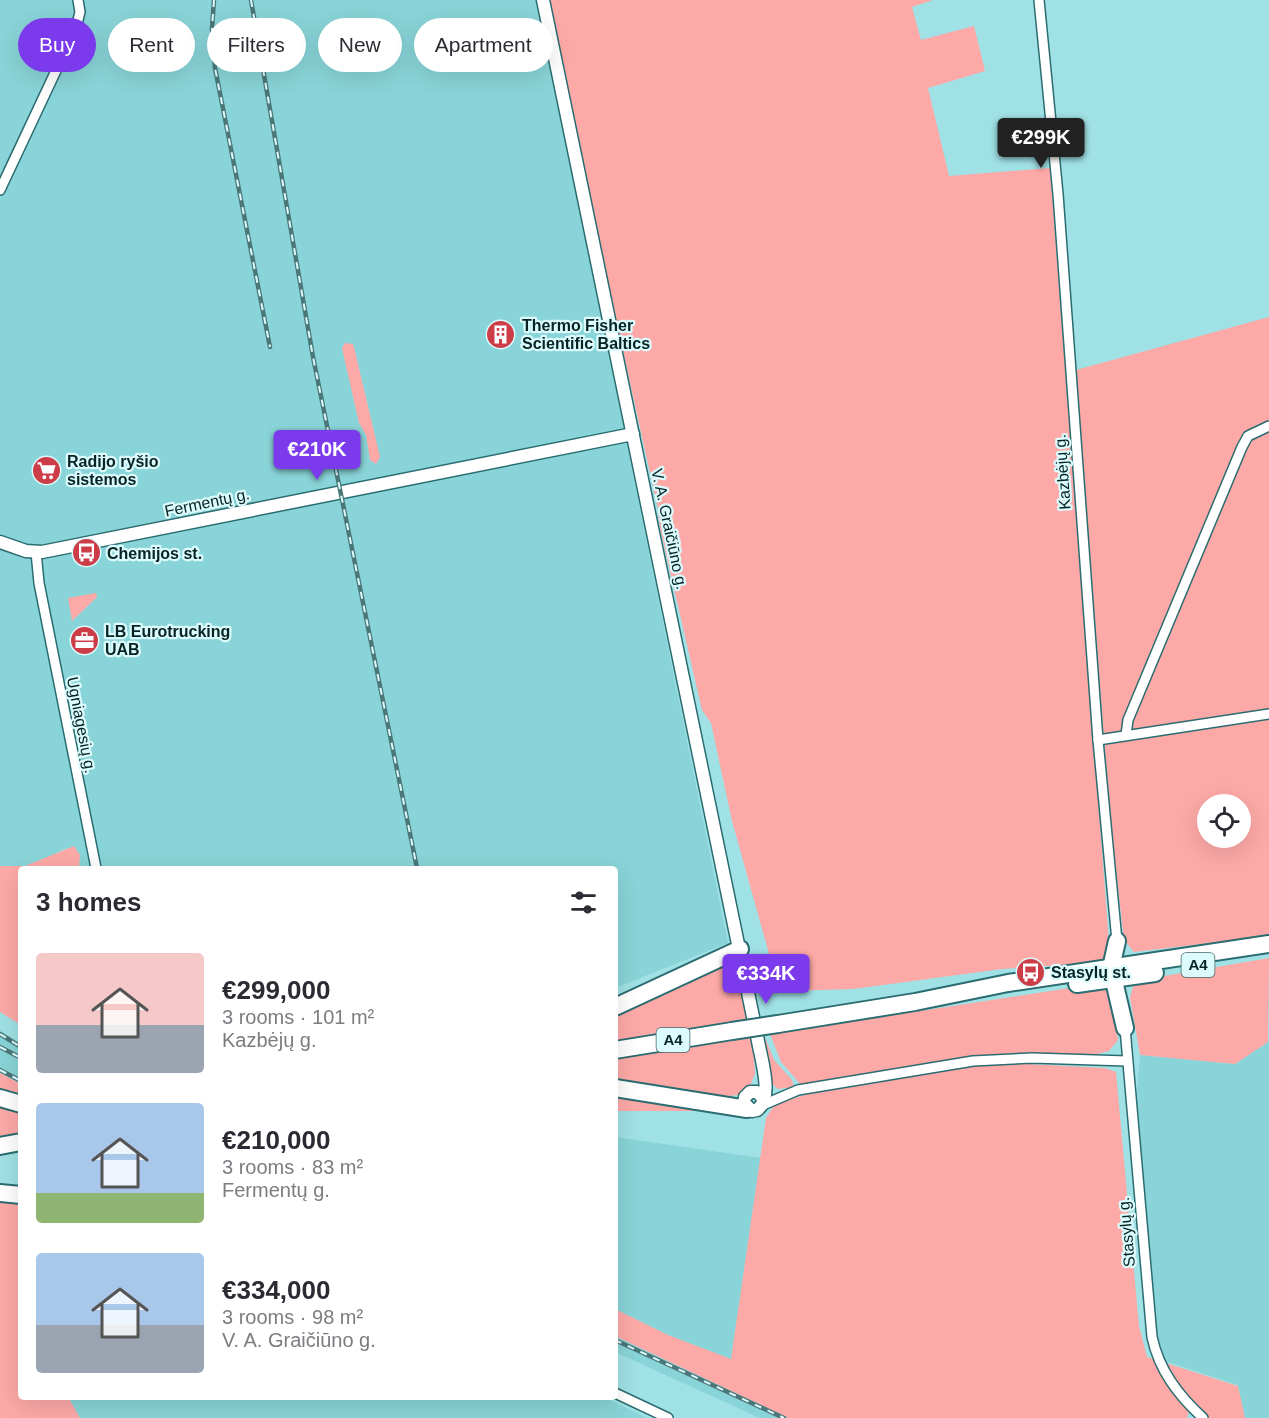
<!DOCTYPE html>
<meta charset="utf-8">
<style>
body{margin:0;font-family:Helvetica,sans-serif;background:#f2f2f3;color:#2b2b33;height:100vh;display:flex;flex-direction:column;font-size:22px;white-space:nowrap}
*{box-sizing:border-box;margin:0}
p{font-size:20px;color:#7c7c81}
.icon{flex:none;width:33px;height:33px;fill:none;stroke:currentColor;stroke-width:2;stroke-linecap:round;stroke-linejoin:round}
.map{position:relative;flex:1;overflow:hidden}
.panel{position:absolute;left:18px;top:866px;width:600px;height:534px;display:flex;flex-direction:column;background:#fff;border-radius:6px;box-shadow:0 6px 24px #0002}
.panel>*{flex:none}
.hud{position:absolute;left:18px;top:18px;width:600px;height:54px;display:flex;gap:12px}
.fabs{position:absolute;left:1197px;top:794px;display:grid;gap:12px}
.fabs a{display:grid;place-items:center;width:54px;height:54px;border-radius:50%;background:#fff;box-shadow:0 6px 24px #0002;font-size:30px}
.price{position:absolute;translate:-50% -51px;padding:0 14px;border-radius:6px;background:#7c3aed;color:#fff;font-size:20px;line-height:39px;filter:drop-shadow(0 2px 3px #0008)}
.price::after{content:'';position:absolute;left:50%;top:36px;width:18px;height:14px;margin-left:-9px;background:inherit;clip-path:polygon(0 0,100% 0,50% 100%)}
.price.current{background:#222;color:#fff}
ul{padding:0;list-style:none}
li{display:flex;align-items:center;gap:18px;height:150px;padding:0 18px}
li span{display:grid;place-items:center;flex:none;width:168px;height:120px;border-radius:6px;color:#555}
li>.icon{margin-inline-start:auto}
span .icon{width:72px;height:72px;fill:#fffc;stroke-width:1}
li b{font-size:26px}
h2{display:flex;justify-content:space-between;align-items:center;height:72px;padding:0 18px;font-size:26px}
.tag{padding:0 21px;border-radius:27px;background:#fff;box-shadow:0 6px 24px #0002;font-size:21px;line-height:54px}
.tag.current{background:#7c3aed;color:#fff}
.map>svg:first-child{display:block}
</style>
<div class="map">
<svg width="1269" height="1418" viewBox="0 0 1269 1418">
<rect width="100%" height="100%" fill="#a0e1e5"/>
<g fill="#89d4d8">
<polygon points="0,0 537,0 728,943 615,988 615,868 79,868 80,855 65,848 50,857 25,866 0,866"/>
<polygon points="0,1030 21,1044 21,1084 0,1073"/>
<polygon points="1269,1037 1269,1418 1245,1418 1238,1385 1165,1361 1154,1331 1137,1091 1140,1055 1235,1064 1268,1042"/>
<polygon points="615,1137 761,1158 731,1360 668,1335 615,1309"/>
<polygon points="615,1336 788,1418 760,1418 615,1352"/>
<polygon points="602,1396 647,1418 80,1418 68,1397"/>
</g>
<g fill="#fda9a7" fill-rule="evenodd">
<polygon points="550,0 933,0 912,7 921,40 974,26 985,71 928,88 949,176 1050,168 1109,943 1105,958 1096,963 1002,969 853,989 788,991 778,986 732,821 711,723 702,710 660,528 658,509 611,297"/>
<path d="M 1269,317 L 1269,936 L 1134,952 L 1124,940 L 1110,818 L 1076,370 ZM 1208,804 L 1240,804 L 1240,837 L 1208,837 Z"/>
<polygon points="345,343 353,344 354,347 380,457 376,464 370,460 366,435 359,423 342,348"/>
<polygon points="96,593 97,597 72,621 68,598"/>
<polygon points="74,846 80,855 79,868 21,868 21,1025 0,1012 0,866 25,866"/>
<polygon points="1269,958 1268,1042 1235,1064 1140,1055 1130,997 1134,983 1141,980"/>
<polygon points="733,960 748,1021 615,1042 615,1013"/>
<polygon points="1096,984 1110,993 1118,1040 1109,1051 1097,1054 984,1055 801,1085 781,1062 770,1034"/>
<polygon points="764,1035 774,1060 792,1080 794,1087 778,1089 770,1082"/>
<polygon points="752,1037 755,1073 750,1086 738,1095 719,1097 615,1083 615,1058"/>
<polygon points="1005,1063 1105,1068 1116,1072 1139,1326 1147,1357 1238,1386 1245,1418 1199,1418 1189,1411 1187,1418 788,1418 615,1336 615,1309 668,1335 731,1359 766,1118 775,1104 821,1090 973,1066"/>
<polygon points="0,1073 21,1084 21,1099 0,1093"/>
<polygon points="615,1092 708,1111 615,1111"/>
<polygon points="0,1105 21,1111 21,1135 0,1138"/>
<polygon points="0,1201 21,1204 21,1396 68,1397 80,1418 0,1418"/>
</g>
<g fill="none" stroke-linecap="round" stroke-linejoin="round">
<defs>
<g id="street">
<polyline points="1039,0 1058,194 1098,740 1117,941"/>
<polyline points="0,190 76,28 80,12 78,0"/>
<polyline points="36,552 39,583 96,868"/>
<polyline points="1126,735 1128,720 1242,447 1248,436 1269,426"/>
<polyline points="1098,740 1269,714"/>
<path d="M 1125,1028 L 1152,1337 C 1159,1370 1178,1395 1203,1418"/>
<polyline points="763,1105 798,1090 973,1061 1032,1058 1127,1061"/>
<polyline points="615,1393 668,1418"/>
</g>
<g id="secondary">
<path d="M 543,0 L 758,1041 C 761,1059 774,1098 757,1110 L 752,1111 L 744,1103 L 745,1097 L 750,1092 L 757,1092 L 763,1098"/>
<polyline points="0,542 26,551 42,552 633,434"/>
</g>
<g id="highway">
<polyline points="1117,941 1111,968 1125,1028"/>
<polyline points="1077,984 1155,973"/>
<polyline points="615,1007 740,949"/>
<polyline points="778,1024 915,1002 1008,983 1269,944"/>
<polyline points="615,1050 732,1031"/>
<polyline points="615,1088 747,1109"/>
<polyline points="0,1098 21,1104"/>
<polyline points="0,1146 21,1142"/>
<polyline points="0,1193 21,1195"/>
</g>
</defs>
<use href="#street" stroke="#2b6c70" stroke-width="12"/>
<use href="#secondary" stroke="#2b6c70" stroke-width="15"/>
<use href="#highway" stroke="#2b6c70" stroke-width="20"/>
<use href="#street" stroke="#fff" stroke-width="9"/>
<use href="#secondary" stroke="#fff" stroke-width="12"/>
<use href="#highway" stroke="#fff" stroke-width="16"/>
<defs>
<g id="rail">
<polyline points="214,0 212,28 215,68 270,347"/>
<polyline points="251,0 313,357 417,868"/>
<polyline points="0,1034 21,1047"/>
<polyline points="0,1047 21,1058"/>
<polyline points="0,1070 21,1081"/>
<polyline points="615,1340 784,1418"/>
</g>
</defs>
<use href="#rail" stroke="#4b7779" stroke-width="4.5"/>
<use href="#rail" stroke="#dcfbfd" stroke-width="2" stroke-dasharray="7" stroke-linecap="butt"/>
<defs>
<polyline id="highway-bridge" points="732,1031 778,1024"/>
</defs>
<use href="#highway-bridge" stroke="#2b6c70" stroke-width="20" stroke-linecap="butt"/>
<use href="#highway-bridge" stroke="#fff" stroke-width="16"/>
</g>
<defs>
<symbol id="building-disc" viewBox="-11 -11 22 22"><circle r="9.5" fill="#cd3d48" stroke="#dcfbfd"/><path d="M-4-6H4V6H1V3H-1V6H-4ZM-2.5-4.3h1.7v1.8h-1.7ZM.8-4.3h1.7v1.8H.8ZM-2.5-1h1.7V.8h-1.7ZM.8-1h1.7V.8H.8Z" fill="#fff"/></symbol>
<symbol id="supermarket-disc" viewBox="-11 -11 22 22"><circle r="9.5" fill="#cd3d48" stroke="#dcfbfd"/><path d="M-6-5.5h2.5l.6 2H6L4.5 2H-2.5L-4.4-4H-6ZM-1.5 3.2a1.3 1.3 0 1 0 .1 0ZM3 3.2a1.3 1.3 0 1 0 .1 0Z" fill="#fff"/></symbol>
<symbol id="bus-disc" viewBox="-11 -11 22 22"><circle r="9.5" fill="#cd3d48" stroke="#dcfbfd"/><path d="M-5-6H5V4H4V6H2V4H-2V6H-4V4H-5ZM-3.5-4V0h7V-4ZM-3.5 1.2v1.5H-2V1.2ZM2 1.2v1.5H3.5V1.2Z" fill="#fff"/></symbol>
<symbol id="office-disc" viewBox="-11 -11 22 22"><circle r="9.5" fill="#cd3d48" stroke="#dcfbfd"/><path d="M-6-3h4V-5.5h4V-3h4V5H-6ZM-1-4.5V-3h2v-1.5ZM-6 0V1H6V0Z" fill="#fff"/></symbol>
</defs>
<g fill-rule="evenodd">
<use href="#building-disc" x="484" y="318" width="33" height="33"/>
<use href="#supermarket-disc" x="30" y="454" width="33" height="33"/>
<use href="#bus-disc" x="70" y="536" width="33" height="33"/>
<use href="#office-disc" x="68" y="624" width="33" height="33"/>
<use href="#bus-disc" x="1014" y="956" width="33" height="33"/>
</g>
<g text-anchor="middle" stroke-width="4.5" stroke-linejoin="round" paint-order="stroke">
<g fill="#dcfbfd" stroke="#476465" stroke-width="1.5">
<rect x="1181.5" y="953" width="33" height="24" rx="4.5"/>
<rect x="656.5" y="1028" width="33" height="24" rx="4.5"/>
</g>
<g font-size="15" font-weight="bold" fill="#072324">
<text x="1198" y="970">A4</text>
<text x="673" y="1045">A4</text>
</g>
<g font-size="16" font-weight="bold" fill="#072324" stroke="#dcfbfd" text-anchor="start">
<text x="522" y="331">Thermo Fisher<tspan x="522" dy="18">Scientific Baltics</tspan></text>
<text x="67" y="467">Radijo ryšio<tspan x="67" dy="18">sistemos</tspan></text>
<text x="107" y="559">Chemijos st.</text>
<text x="105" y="637">LB Eurotrucking<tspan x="105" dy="18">UAB</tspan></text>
<text x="1051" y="978">Stasylų st.</text>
</g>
<g font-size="16" fill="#072324" stroke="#dcfbfd">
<text transform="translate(1062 472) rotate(-94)" y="6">Kazbėjų g.</text>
<text transform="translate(207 502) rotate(-12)" y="6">Fermentų g.</text>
<text transform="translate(670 529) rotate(78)" y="6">V. A. Graičiūno g.</text>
<text transform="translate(82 725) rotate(79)" y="6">Ugniagesių g.</text>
<text transform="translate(1126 1232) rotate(-95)" y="6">Stasylų g.</text>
</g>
</g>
</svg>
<div class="fabs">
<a><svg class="icon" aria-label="locate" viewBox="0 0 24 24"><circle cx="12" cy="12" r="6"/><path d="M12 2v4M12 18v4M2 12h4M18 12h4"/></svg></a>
</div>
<b class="price current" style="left:1041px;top:169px">€299K</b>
<b class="price" style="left:317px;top:481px">€210K</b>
<b class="price" style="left:766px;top:1005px">€334K</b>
<div class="hud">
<a class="tag current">Buy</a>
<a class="tag">Rent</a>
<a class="tag">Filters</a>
<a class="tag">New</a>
<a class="tag">Apartment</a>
</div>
<section class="panel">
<h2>3 homes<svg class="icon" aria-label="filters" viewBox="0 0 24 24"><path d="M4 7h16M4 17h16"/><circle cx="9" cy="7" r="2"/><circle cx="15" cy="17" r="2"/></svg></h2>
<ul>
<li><span style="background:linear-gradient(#f6c9c9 60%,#9aa5b1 0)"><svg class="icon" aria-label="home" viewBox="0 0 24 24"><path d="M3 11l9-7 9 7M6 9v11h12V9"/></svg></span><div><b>€299,000</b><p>3 rooms · 101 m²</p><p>Kazbėjų g.</p></div></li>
<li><span style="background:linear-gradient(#a9c7e8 75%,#8fb573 0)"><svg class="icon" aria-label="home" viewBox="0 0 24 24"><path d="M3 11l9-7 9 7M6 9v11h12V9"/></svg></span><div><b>€210,000</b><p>3 rooms · 83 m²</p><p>Fermentų g.</p></div></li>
<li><span style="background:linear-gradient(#a9c7e8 60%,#9aa5b1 0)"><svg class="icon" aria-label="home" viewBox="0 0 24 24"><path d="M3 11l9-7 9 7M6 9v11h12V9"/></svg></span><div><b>€334,000</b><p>3 rooms · 98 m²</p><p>V. A. Graičiūno g.</p></div></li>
</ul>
</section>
</div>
